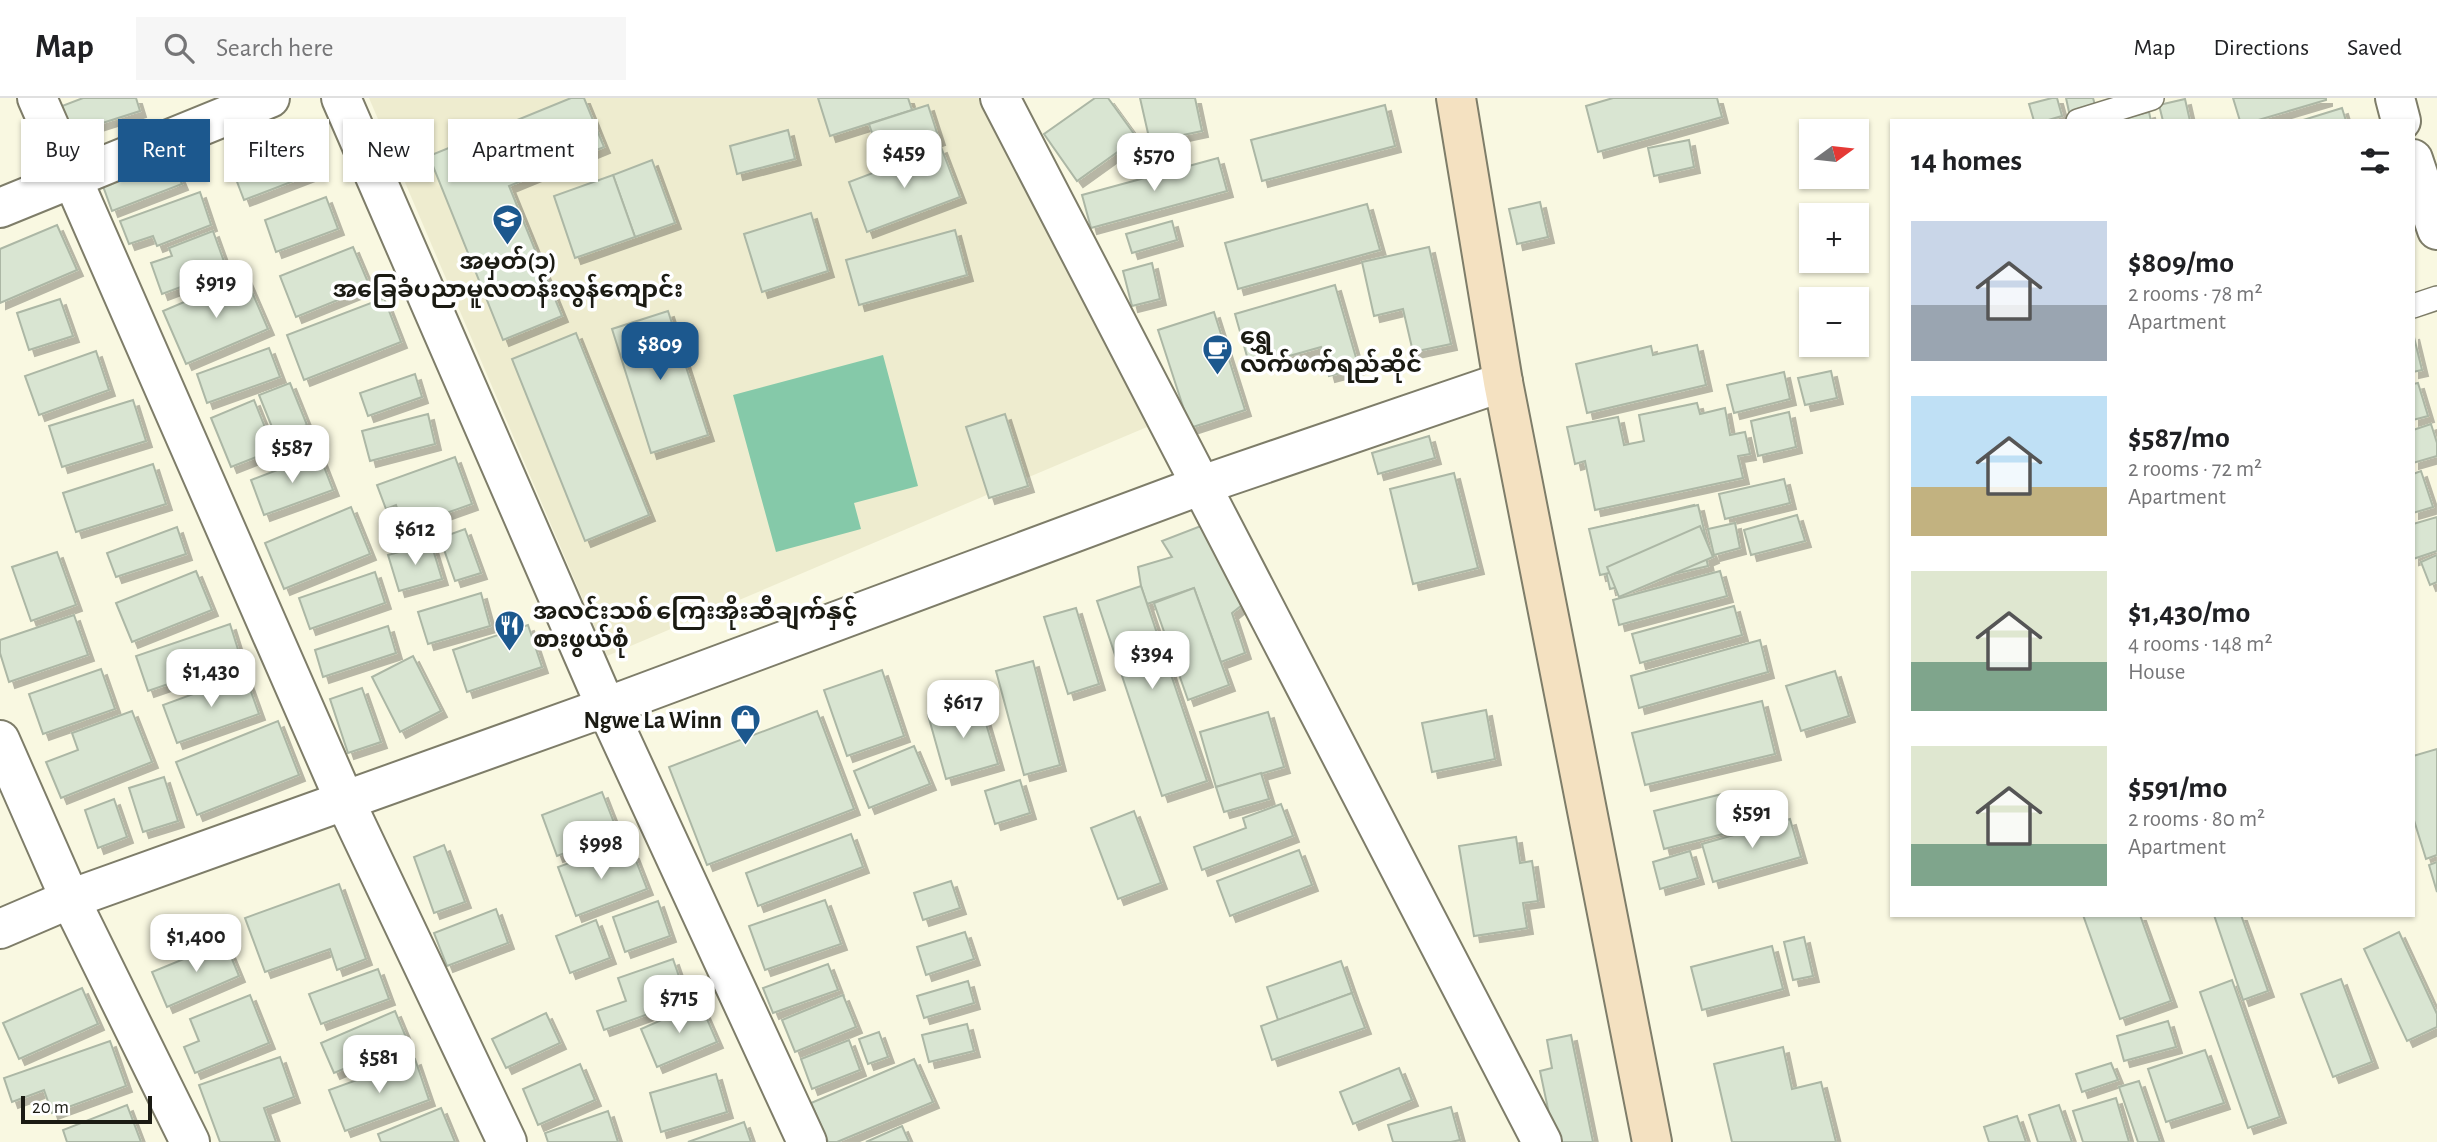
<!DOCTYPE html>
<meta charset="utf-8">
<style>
body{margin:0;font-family:"Alegreya Sans","Noto Sans Myanmar",sans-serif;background:#f6f6f6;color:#202124;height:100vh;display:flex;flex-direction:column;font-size:26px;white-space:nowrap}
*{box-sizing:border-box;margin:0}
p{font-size:23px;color:#757577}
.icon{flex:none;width:38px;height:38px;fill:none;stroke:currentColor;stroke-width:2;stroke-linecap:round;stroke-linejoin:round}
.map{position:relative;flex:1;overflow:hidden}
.details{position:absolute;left:1890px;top:21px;width:525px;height:798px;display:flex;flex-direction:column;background:#fff;border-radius:0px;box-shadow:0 2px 5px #0004}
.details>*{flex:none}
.top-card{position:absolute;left:21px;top:21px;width:665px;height:63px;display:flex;gap:14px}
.needle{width:46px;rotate:75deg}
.controls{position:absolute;left:1799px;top:21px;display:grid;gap:14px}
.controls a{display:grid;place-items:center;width:70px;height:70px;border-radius:0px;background:#fff;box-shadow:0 2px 5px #0004;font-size:35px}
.scale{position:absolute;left:21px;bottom:18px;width:131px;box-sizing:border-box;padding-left:7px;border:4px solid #1b1b13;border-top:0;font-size:19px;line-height:24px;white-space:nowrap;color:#1b1b13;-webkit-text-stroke:5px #fff;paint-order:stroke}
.price{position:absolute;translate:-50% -60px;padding:0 16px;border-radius:14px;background:#fff;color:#222;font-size:23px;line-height:46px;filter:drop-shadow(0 2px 4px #0008)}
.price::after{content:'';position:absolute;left:50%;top:42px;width:21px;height:16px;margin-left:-10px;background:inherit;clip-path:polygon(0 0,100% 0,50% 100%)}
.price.on{background:#1c588e;color:#fff}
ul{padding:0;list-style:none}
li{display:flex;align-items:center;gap:21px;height:175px;padding:0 21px}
li span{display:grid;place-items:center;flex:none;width:196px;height:140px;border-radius:0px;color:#555}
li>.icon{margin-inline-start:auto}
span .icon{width:84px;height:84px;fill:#fffc;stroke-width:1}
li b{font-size:30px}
h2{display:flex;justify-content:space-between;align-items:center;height:84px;padding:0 21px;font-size:30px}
.chip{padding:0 24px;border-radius:0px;background:#fff;box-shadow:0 2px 5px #0004;font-size:24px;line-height:63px}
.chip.on{background:#1c588e;color:#fff}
header{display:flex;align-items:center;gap:42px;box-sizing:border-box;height:98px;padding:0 35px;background:#fff;border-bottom:2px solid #e0e0e0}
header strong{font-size:33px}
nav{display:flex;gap:38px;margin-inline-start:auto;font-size:24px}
.search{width:490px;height:63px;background:#f6f6f6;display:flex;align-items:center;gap:18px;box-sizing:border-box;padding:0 24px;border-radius:0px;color:#757577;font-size:26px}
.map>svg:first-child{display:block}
</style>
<header>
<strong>Map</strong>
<div class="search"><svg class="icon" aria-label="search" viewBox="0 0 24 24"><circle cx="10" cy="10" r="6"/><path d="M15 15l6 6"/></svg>Search here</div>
<nav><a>Map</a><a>Directions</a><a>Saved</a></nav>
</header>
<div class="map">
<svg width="2437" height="1044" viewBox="0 0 2437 1044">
<defs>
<filter id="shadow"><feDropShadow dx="6" dy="6" stdDeviation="0" flood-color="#0004"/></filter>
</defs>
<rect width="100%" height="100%" fill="#f9f8e1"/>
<polygon fill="#eeeccf" points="369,0 986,0 1147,329 607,558"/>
<polygon fill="#85c9a9" points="883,257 918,388 854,405 861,431 776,454 733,297"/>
<g fill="#d9e5d2" stroke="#acb7a5" stroke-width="2" filter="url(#shadow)">
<polygon points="83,0 136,0 140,13 71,35 62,8"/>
<polygon points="571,0 584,0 604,49 509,88 562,218 503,242 429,58"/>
<polygon points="818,0 908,0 912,12 830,38"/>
<polygon points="1095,0 1108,0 1137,40 1077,83 1044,36"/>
<polygon points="1140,0 1195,0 1202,33 1150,44"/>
<polygon points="1613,0 1717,0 1722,19 1598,54 1586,8"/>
<polygon points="2052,0 2057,0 2062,18 2045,23 2034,23 2029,6"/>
<polygon points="2066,0 2093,0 2095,7 2069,14"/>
<polygon points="2233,0 2326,0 2326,2 2255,23 2240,23"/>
<polygon points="2185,1 2190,23 2163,23 2159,7"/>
<polygon points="928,7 939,41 881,61 869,26"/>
<polygon points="1385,7 1395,48 1262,83 1251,42"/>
<polygon points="2342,10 2346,23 2300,23"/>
<polygon points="2149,14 2151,23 2116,23 2116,22"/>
<polygon points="788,32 795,61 737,76 730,48"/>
<polygon points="297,41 312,76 244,102 231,68"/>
<polygon points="1689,42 1694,69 1654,78 1648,50"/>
<polygon points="941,49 960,99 867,134 849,84"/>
<polygon points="1218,60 1227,93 1091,130 1082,97"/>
<polygon points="172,62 182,86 112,113 103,88"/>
<polygon points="652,62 675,125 635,139 613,77"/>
<polygon points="613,77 635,139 575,160 554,98"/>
<polygon points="200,94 211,127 157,148 153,138 129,146 120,123"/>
<polygon points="326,99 338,131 276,154 265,122"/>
<polygon points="1540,104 1548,139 1517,146 1509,111"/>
<polygon points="1367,106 1380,152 1238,191 1225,145"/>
<polygon points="811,115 828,173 762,194 744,136"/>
<polygon points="1172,123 1177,142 1132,155 1126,136"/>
<polygon points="57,127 77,172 0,205 0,151"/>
<polygon points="955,132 967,177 859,207 846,162"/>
<polygon points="213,133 227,172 162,196 151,165 172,158 169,150"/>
<polygon points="353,149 370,189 296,219 280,178"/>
<polygon points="1429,149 1451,246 1413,254 1403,211 1374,218 1362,164"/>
<polygon points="1152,165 1160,201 1132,208 1123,173"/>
<polygon points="245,178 268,231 186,266 163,213"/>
<polygon points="1335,187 1359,270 1329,278 1321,249 1250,269 1235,216"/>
<polygon points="384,200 401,244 304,282 287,237"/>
<polygon points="60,201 73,238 29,252 17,215"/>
<polygon points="668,213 708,337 651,355 612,231"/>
<polygon points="1214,214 1245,312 1190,330 1158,232"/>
<polygon points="576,235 649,417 585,443 512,261"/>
<polygon points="2413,235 2422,272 2413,274"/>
<polygon points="1697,247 1706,287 1587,315 1576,266 1651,248 1653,257"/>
<polygon points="269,250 280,279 207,305 197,276"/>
<polygon points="96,253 109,292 39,317 25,278"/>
<polygon points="1831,273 1837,300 1805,307 1798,280"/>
<polygon points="1784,274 1790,301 1734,315 1727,287"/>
<polygon points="415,276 422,299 368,318 360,295"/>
<polygon points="290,285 307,327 276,339 259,297"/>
<polygon points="2418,285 2428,318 2413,322 2413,286"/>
<polygon points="133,302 146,343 62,369 49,328"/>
<polygon points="254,302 274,352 231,369 211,320"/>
<polygon points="1697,305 1700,316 1725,310 1730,337 1745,334 1750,356 1738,358 1743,380 1595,412 1585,363 1575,366 1567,329 1618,319 1624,347 1644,343 1639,317"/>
<polygon points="1789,314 1796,349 1758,358 1751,323"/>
<polygon points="428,316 435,346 370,363 362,333"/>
<polygon points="1005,316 1028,388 989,400 966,329"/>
<polygon points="2431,326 2437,345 2437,358 2413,365 2413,332"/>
<polygon points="1429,338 1435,360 1378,376 1372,355"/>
<polygon points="319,356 333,392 264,417 251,382"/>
<polygon points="455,359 472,406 404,430 396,407 386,411 377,387"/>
<polygon points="153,366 166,406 76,434 63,395"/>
<polygon points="2421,373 2433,409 2413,415 2413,376"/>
<polygon points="1454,375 1478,470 1413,486 1390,391"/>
<polygon points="1784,381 1790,405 1725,421 1719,396"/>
<polygon points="1694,407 1708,468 1610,491 1596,430"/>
<polygon points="1698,407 1709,453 1600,477 1589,431"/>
<polygon points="351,409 370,456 284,491 265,445"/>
<polygon points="1797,417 1805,443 1751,457 1744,432"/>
<polygon points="2437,419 2437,453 2413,461 2413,426"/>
<polygon points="1735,425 1740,450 1714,457 1708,431"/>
<polygon points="1206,426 1242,507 1232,515 1245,555 1221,564 1194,490 1147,506 1141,488 1138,469 1172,459 1162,443"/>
<polygon points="1700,428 1713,459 1619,499 1607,469"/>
<polygon points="177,429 186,456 116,479 107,455"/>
<polygon points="465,431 481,475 455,483 440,440"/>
<polygon points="431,445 442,481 399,493 388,457"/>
<polygon points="57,454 76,507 31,523 12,469"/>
<polygon points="2437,457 2437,484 2430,487 2421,464"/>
<polygon points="196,473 212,512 132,544 116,505"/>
<polygon points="1720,473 1727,498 1619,527 1613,502"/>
<polygon points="375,474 385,505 310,531 299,500"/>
<polygon points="1141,488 1207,683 1162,698 1097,503"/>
<polygon points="1194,490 1229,587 1188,602 1154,505"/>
<polygon points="481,495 490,528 428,546 418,514"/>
<polygon points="1734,508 1742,537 1640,565 1632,536"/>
<polygon points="1076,510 1099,586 1068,596 1044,519"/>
<polygon points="74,517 88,557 9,584 0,555 0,542"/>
<polygon points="230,526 241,561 148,593 136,558"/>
<polygon points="528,527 542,569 467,594 453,552"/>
<polygon points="388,528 396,555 323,579 315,552"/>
<polygon points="1760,542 1768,574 1639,610 1631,578"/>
<polygon points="413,558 441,613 400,634 372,579"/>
<polygon points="1033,563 1060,667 1024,677 996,573"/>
<polygon points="101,571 115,611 43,636 29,596"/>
<polygon points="882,572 904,638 847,658 824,592"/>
<polygon points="1835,573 1849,618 1801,633 1786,588"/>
<polygon points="245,577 259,616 177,645 163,607"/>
<polygon points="362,590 381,644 348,655 330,601"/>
<polygon points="979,602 998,666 946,681 928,617"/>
<polygon points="1762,603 1775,656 1645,687 1632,635"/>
<polygon points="1486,612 1495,661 1432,674 1422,625"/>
<polygon points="132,613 152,664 61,700 46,664 78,652 72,635"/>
<polygon points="817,613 854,711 707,767 669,669"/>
<polygon points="1268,614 1284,669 1216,689 1200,634"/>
<polygon points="278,623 299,677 197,717 176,664"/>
<polygon points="914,648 930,686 869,710 854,673"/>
<polygon points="2437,651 2437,757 2426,761 2413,719 2413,658"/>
<polygon points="1261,675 1269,701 1224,714 1216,689"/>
<polygon points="164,679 178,723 143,734 129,690"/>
<polygon points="1020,682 1030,715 995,726 985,693"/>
<polygon points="602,694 618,735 557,758 542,717"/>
<polygon points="1726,695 1735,733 1664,751 1654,713"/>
<polygon points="114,701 127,739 98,750 85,712"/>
<polygon points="1281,706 1293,738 1202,772 1194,749 1246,730 1243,720"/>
<polygon points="1134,713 1161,785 1118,801 1091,730"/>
<polygon points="1790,721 1801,759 1713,784 1702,746"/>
<polygon points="851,736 863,769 758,808 746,775"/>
<polygon points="1516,739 1520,765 1532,763 1538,803 1523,805 1527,830 1474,838 1459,748"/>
<polygon points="444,747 465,804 434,815 414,759"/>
<polygon points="1299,752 1312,787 1230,818 1217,783"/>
<polygon points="602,753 606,764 633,755 647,791 576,818 558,769"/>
<polygon points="1690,753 1698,780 1660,791 1653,764"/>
<polygon points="2437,764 2437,794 2429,767"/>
<polygon points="951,783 960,810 923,822 914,795"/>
<polygon points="339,786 366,861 337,872 330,851 265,874 245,820"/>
<polygon points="825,802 841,846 765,872 749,828"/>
<polygon points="658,803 670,838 625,854 613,819"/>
<polygon points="496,811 508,845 447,868 434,835"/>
<polygon points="2083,817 2140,817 2171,903 2120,921"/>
<polygon points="2214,817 2241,817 2268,893 2243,902"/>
<polygon points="596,822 610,860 570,875 556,838"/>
<polygon points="965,834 974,861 926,877 917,849"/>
<polygon points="2399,834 2437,916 2437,929 2407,943 2364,851"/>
<polygon points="1804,839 1813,878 1793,882 1784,844"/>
<polygon points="225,844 239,878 167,909 152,874"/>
<polygon points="1772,848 1783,891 1702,912 1691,869"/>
<polygon points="673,861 687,902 604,932 597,913 626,903 618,880"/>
<polygon points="1341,863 1352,895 1278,922 1267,889"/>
<polygon points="828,866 838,892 773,915 763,890"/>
<polygon points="378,871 389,901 321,926 309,896"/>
<polygon points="2341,881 2372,964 2333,979 2301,896"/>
<polygon points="2232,882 2280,1019 2248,1030 2200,894"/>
<polygon points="968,883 974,905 924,920 917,898"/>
<polygon points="82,890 98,926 19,961 3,925"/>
<polygon points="1352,895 1365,930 1272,962 1261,928"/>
<polygon points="250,897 269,945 195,975 184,949 199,943 190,921"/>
<polygon points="843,897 856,929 795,954 782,922"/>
<polygon points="700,905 717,944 657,969 641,931"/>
<polygon points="395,913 408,944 334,975 321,945"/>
<polygon points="546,915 560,945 506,970 492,941"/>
<polygon points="2168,923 2176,949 2124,963 2117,938"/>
<polygon points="967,926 974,953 929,964 922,937"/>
<polygon points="879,934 888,959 868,966 859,941"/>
<polygon points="1571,937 1593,1044 1555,1044 1540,973 1552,970 1547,942"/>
<polygon points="849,942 860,972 812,991 801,961"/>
<polygon points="110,943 126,988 52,1015 44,992 12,1004 4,980"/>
<polygon points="1783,949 1792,991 1821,984 1836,1044 1732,1044 1714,966"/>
<polygon points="2205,952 2224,1005 2166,1024 2148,971"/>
<polygon points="280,959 294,999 264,1010 276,1044 220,1044 199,987"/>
<polygon points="415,961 429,1002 345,1033 329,992"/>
<polygon points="914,961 933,1004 837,1044 828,1044 811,1005"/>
<polygon points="2111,965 2118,982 2082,994 2076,976"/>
<polygon points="580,966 595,1002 538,1027 523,991"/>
<polygon points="1399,970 1412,1002 1353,1026 1340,994"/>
<polygon points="716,976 727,1014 661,1034 650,995"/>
<polygon points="2139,983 2160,1044 2138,1044 2119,989"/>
<polygon points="2116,1000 2129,1044 2083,1044 2073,1013"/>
<polygon points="127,1007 141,1044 67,1044 63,1032"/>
<polygon points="2059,1007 2072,1044 2038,1044 2029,1017"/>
<polygon points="1451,1009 1460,1042 1451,1044 1393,1044 1388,1027"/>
<polygon points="441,1010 455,1044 381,1044 378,1036"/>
<polygon points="608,1013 618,1044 548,1044 545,1035"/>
<polygon points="2017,1018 2026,1044 1989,1044 1984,1029"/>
<polygon points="744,1024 751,1044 688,1044"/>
<polygon points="902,1028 909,1044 866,1044"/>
</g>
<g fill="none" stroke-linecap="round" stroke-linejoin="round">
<defs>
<g id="service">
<polyline points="2078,23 2152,0"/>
<polyline points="2413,208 2437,200"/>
</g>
<g id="minor">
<polyline points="37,0 344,701 507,1044"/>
<polyline points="341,0 606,609 807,1044"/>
<polyline points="1000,0 1542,1044"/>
<polyline points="2395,0 2401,23"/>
<polyline points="2413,61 2437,132"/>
<polyline points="0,110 270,0"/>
<polyline points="0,642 70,801 190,1044"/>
<polyline points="0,831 70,801 606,609 1202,387 1503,284"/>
</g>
<polyline id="secondary" points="1456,0 1503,284 1652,1044"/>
</defs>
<use href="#service" stroke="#7e7d69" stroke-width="26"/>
<use href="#minor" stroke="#7e7d69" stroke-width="42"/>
<use href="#secondary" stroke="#7e7d69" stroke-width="42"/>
<use href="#service" stroke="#fff" stroke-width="23"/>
<use href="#minor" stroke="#fff" stroke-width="38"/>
<use href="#secondary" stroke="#f4e1c1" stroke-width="38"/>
</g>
<defs>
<symbol id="school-pin" viewBox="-11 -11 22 30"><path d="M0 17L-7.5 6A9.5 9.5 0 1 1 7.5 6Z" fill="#1c588e" stroke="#fff"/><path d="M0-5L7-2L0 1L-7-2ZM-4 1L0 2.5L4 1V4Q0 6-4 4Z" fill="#fff"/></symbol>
<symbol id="cafe-pin" viewBox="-11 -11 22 30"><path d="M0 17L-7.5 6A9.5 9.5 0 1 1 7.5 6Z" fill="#1c588e" stroke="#fff"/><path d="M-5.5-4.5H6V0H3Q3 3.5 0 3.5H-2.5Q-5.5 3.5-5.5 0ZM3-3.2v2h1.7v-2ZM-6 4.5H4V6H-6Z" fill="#fff"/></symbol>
<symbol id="restaurant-pin" viewBox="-11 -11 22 30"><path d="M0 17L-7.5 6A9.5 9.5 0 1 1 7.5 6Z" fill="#1c588e" stroke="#fff"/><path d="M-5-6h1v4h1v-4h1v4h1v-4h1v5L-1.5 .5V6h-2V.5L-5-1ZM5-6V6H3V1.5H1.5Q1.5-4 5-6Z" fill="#fff"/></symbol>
<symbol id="shop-pin" viewBox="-11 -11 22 30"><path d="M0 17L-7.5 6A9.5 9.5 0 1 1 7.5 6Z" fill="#1c588e" stroke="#fff"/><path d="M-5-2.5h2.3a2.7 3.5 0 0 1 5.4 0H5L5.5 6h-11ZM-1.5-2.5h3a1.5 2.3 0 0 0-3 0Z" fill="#fff"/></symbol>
</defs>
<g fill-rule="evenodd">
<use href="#school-pin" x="490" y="104" width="35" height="47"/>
<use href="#cafe-pin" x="1200" y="234" width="35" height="47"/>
<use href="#restaurant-pin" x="492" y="510" width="35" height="47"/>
<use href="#shop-pin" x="728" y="604" width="35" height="47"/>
</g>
<g text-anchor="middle" stroke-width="7" stroke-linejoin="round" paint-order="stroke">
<g font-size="24" font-weight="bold" fill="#1b1b13" stroke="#fff" text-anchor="start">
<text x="508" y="171" text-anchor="middle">အမှတ်(၁)<tspan x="508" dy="28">အခြေခံပညာမူလတန်းလွန်ကျောင်း</tspan></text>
<text x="1240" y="246">ရွှေ<tspan x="1240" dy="28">လက်ဖက်ရည်ဆိုင်</tspan></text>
<text x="533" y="521">အလင်းသစ် ကြေးအိုးဆီချက်နှင့်<tspan x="533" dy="28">စားဖွယ်စုံ</tspan></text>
<text x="722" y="630" text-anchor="end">Ngwe La Winn</text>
</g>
</g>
</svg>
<div class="controls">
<a><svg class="needle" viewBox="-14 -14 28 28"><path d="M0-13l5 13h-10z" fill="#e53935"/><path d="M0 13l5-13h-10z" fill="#757577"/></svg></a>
<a>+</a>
<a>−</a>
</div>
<div class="scale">20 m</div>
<b class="price" style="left:904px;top:92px">$459</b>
<b class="price" style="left:1154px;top:95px">$570</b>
<b class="price" style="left:216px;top:222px">$919</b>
<b class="price on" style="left:660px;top:284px">$809</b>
<b class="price" style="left:292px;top:387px">$587</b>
<b class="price" style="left:415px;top:469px">$612</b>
<b class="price" style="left:1152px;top:593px">$394</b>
<b class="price" style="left:211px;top:611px">$1,430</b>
<b class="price" style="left:963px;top:642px">$617</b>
<b class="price" style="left:1752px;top:752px">$591</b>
<b class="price" style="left:601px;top:783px">$998</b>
<b class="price" style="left:196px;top:876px">$1,400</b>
<b class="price" style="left:679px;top:937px">$715</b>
<b class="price" style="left:379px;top:997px">$581</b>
<div class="top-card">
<a class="chip">Buy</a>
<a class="chip on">Rent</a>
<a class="chip">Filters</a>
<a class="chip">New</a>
<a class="chip">Apartment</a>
</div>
<section class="details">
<h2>14 homes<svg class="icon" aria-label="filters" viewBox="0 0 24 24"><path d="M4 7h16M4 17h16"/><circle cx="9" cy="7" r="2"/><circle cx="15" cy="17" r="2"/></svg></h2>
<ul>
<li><span style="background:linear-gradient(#c9d6e8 60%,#9aa5b1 0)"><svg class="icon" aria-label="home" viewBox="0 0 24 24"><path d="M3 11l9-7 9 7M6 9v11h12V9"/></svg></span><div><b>$809/mo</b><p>2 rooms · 78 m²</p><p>Apartment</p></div></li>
<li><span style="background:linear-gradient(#bfe0f5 65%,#c2b280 0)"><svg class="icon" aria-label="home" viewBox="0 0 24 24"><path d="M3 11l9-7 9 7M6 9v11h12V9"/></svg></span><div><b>$587/mo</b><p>2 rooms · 72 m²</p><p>Apartment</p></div></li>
<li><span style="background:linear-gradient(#dfe7d0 65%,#7fa58c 0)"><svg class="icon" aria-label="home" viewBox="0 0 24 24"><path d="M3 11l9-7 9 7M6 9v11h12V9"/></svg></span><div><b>$1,430/mo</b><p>4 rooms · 148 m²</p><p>House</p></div></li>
<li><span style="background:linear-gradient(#dfe7d0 70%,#7fa58c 0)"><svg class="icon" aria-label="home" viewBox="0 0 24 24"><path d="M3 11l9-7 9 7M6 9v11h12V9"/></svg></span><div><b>$591/mo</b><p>2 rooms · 80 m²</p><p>Apartment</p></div></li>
</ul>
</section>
</div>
